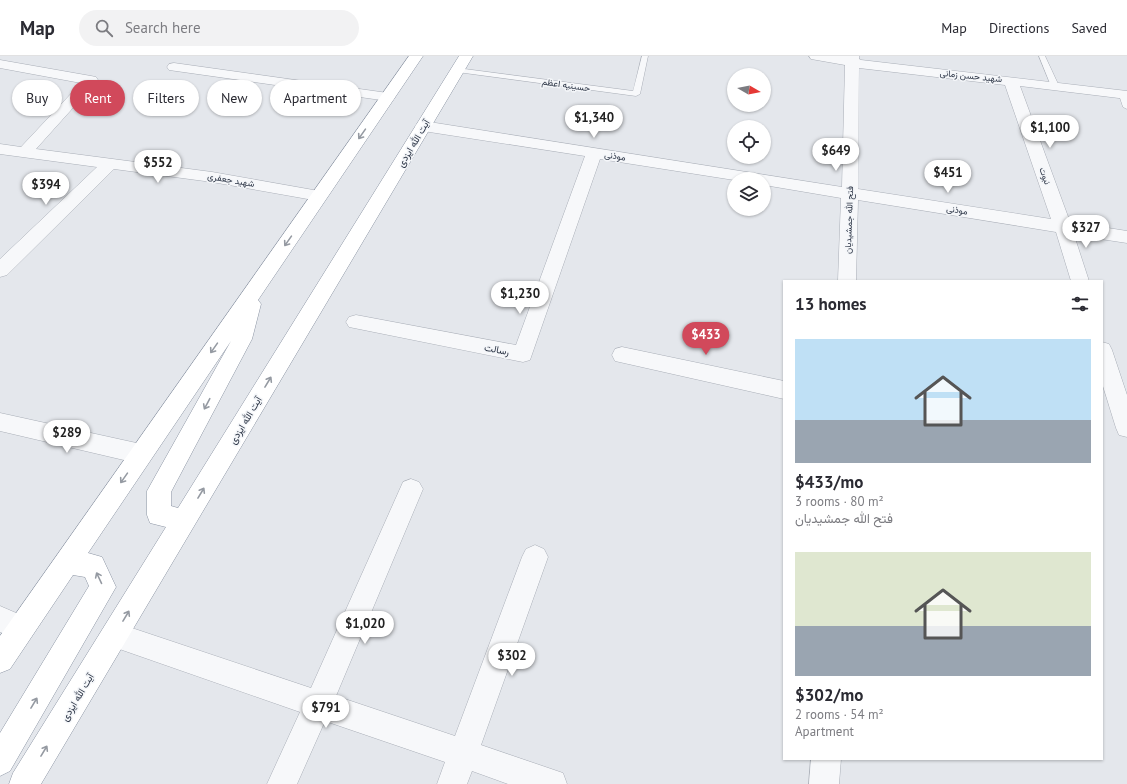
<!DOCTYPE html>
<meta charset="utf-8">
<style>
body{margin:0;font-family:"PT Sans",Vazirmatn,sans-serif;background:#f2f2f3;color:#2b2b33;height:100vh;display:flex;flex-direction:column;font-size:15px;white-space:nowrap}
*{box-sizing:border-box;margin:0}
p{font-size:13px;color:#7c7c81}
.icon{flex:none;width:22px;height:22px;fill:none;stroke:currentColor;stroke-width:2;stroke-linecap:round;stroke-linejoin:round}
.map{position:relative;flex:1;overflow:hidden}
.side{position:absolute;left:783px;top:224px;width:320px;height:480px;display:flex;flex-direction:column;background:#fff;border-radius:0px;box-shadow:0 1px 3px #0004}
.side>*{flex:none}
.guide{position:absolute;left:12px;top:24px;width:380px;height:36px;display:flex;gap:8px}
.needle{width:26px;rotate:99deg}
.controls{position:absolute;left:727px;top:12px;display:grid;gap:8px}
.controls a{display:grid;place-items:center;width:44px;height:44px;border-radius:50%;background:#fff;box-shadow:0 1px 3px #0004;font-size:20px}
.price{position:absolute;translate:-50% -34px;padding:0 9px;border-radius:14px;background:#fff;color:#222;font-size:13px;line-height:26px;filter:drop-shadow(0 1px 2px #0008)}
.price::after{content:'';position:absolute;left:50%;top:24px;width:12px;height:9px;margin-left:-6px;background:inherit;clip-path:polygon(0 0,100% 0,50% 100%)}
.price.active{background:#d1495b;color:#fff}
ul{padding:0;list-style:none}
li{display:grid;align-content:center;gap:8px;height:212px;padding:0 12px}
li span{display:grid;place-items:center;height:124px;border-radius:0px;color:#555}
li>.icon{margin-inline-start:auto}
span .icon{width:72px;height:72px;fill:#fffc;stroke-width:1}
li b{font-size:17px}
h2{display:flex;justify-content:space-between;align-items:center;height:48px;padding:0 12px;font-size:17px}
.pill{padding:0 14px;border-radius:18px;background:#fff;box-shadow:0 1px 3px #0004;font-size:14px;line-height:36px}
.pill.active{background:#d1495b;color:#fff}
header{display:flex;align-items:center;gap:24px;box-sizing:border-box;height:56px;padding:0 20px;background:#fff;border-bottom:1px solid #e1e1e2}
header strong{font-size:19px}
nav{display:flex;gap:22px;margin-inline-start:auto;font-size:14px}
.search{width:280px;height:36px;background:#f2f2f3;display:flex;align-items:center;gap:10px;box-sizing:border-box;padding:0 14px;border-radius:22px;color:#7c7c81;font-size:15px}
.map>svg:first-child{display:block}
</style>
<header>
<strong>Map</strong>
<div class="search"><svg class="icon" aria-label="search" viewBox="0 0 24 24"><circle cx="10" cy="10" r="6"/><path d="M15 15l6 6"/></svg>Search here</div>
<nav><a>Map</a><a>Directions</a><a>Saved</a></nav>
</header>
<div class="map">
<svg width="1127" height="728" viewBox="0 0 1127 728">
<rect width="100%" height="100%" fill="#e4e7ec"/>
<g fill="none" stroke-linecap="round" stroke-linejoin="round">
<defs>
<g id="lane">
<polygon points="642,0 648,0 640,38 636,40 457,16 453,14 457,12 633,35"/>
<polygon points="1039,0 1045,0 1059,30 1058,32 1052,32 1051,30"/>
<polygon points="1120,37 1123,37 1127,39 1127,53 1123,51 1119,39"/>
</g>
<g id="street">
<path d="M 809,0 L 859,0 L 859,3 L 861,4 L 1127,35 L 1127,43 L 1020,30 L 1070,166 L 1127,175 L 1127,187 L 1074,179 L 1089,225 L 1071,225 L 1056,176 L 858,144 L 856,225 L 838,225 L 841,142 L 764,129 L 764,123 L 734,124 L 600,103 L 530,304 L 523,306 L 349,271 L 346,266 L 349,261 L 356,259 L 516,289 L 585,100 L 423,75 L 418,73 L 415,70 L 418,67 L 423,65 L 842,131 L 845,9 L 811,3 ZM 859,12 L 1005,29 L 1051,163 L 858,133 Z"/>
<polygon points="0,4 91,20 96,21 98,24 36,93 212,116 319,135 325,136 327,140 325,144 319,145 212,126 114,113 7,219 0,221 0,203 97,111 0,98 0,88 21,91 81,27 0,12"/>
<polygon points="174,7 388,37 393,38 395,41 393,44 388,45 169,14 167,11 169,8"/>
<polygon points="1102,286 1109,288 1112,294 1127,339 1127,381 1119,379 1116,372 1102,327"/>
<polygon points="622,291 784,325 784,343 615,305 612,299 615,293"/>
<polygon points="0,357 141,388 149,391 152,398 149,405 141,408 0,375"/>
<polygon points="411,423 419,426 423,433 336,640 455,680 522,501 526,493 535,489 544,493 548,501 481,689 563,717 567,728 508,728 472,715 467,728 437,728 445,706 325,665 297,728 267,728 300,656 105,588 101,579 105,570 114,566 311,632 403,426"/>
<polygon points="0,550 30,563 34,572 30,581 21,585 0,576"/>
<polygon points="811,703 841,703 839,728 809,728"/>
</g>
<polygon id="highway" points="409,0 423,0 258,244 261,248 252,283 171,436 171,450 178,452 459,0 473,0 41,728 9,728 13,717 166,471 150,467 147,459 147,435 231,285 88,497 102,501 116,531 10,715 0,720 0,677 89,530 85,521 73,519 10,613 0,617 0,580"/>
</defs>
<use href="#lane" stroke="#a9aeb7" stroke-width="1"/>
<use href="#street" stroke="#a9aeb7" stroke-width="1"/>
<use href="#highway" stroke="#8b94a3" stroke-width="1"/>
<use href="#lane" fill="#f7f8fa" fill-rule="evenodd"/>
<use href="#street" fill="#f7f8fa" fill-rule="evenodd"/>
<use href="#highway" fill="#fff" fill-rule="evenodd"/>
</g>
<defs><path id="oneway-shaft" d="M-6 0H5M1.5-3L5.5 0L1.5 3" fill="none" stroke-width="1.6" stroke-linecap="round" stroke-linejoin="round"/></defs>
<g stroke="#959aa2">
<use href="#oneway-shaft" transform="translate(362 78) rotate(125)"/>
<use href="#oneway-shaft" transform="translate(288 185) rotate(125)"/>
<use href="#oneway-shaft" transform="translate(214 292) rotate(125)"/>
<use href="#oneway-shaft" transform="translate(268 326) rotate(-59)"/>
<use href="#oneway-shaft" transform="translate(207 348) rotate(118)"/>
<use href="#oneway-shaft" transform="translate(124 422) rotate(125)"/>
<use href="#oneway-shaft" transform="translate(201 437) rotate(-59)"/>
<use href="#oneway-shaft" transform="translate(99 522) rotate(-115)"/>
<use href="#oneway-shaft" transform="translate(126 560) rotate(-59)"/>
<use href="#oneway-shaft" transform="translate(34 647) rotate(-59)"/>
<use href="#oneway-shaft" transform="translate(44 695) rotate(-59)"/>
</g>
<g text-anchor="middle" stroke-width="3" stroke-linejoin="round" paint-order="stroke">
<g font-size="9" fill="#2b3445" stroke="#f4f6f9">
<text transform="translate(971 20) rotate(6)" y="3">شهید حسن زمانی</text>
<text transform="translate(566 29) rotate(8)" y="3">حسینیه اعظم</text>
<text transform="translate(615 100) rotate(9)" y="3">موذنی</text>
<text transform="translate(1045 120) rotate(70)" y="3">نبوت</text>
<text transform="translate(231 124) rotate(10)" y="3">شهید جعفری</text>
<text transform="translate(957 154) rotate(9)" y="3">موذنی</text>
<text transform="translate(849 164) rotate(-88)" y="3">فتح الله جمشیدیان</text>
</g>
<g font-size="10" fill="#2b3445" stroke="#f4f6f9">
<text transform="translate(413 87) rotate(-59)" y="4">آیت الله ایزدی</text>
<text transform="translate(497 293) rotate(11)" y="4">رسالت</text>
<text transform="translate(245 364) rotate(-59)" y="4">آیت الله ایزدی</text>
<text transform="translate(77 641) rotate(-59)" y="4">آیت الله ایزدی</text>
</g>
</g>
</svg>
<div class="controls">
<a><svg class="needle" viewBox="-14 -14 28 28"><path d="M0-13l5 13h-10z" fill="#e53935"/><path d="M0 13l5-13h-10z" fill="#7c7c81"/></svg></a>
<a><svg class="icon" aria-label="locate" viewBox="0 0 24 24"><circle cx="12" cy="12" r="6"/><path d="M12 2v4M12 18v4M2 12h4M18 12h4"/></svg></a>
<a><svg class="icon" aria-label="layers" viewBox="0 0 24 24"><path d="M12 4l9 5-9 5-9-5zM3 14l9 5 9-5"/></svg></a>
</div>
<b class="price" style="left:594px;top:83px">$1,340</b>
<b class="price" style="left:1050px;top:93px">$1,100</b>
<b class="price" style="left:836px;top:116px">$649</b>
<b class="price" style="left:158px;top:128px">$552</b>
<b class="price" style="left:948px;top:138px">$451</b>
<b class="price" style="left:46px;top:150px">$394</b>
<b class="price" style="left:1086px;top:193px">$327</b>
<b class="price" style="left:520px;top:259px">$1,230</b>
<b class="price active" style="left:706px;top:300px">$433</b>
<b class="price" style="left:67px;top:398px">$289</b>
<b class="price" style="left:365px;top:589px">$1,020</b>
<b class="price" style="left:512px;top:621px">$302</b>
<b class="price" style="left:326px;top:673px">$791</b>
<div class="guide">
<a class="pill">Buy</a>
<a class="pill active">Rent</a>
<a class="pill">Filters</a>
<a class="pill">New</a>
<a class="pill">Apartment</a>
</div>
<section class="side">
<h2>13 homes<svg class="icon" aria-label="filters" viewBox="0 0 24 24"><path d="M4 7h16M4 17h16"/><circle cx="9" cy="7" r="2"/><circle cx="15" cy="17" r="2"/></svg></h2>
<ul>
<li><span style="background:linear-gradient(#bfe0f5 65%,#9aa5b1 0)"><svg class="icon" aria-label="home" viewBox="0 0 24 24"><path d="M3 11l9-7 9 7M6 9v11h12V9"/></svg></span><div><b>$433/mo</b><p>3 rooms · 80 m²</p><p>فتح الله جمشیدیان</p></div></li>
<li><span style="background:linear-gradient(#dfe7d0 60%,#9aa5b1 0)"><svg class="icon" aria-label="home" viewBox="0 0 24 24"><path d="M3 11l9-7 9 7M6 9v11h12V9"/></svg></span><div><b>$302/mo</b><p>2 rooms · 54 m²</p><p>Apartment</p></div></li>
</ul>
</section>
</div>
